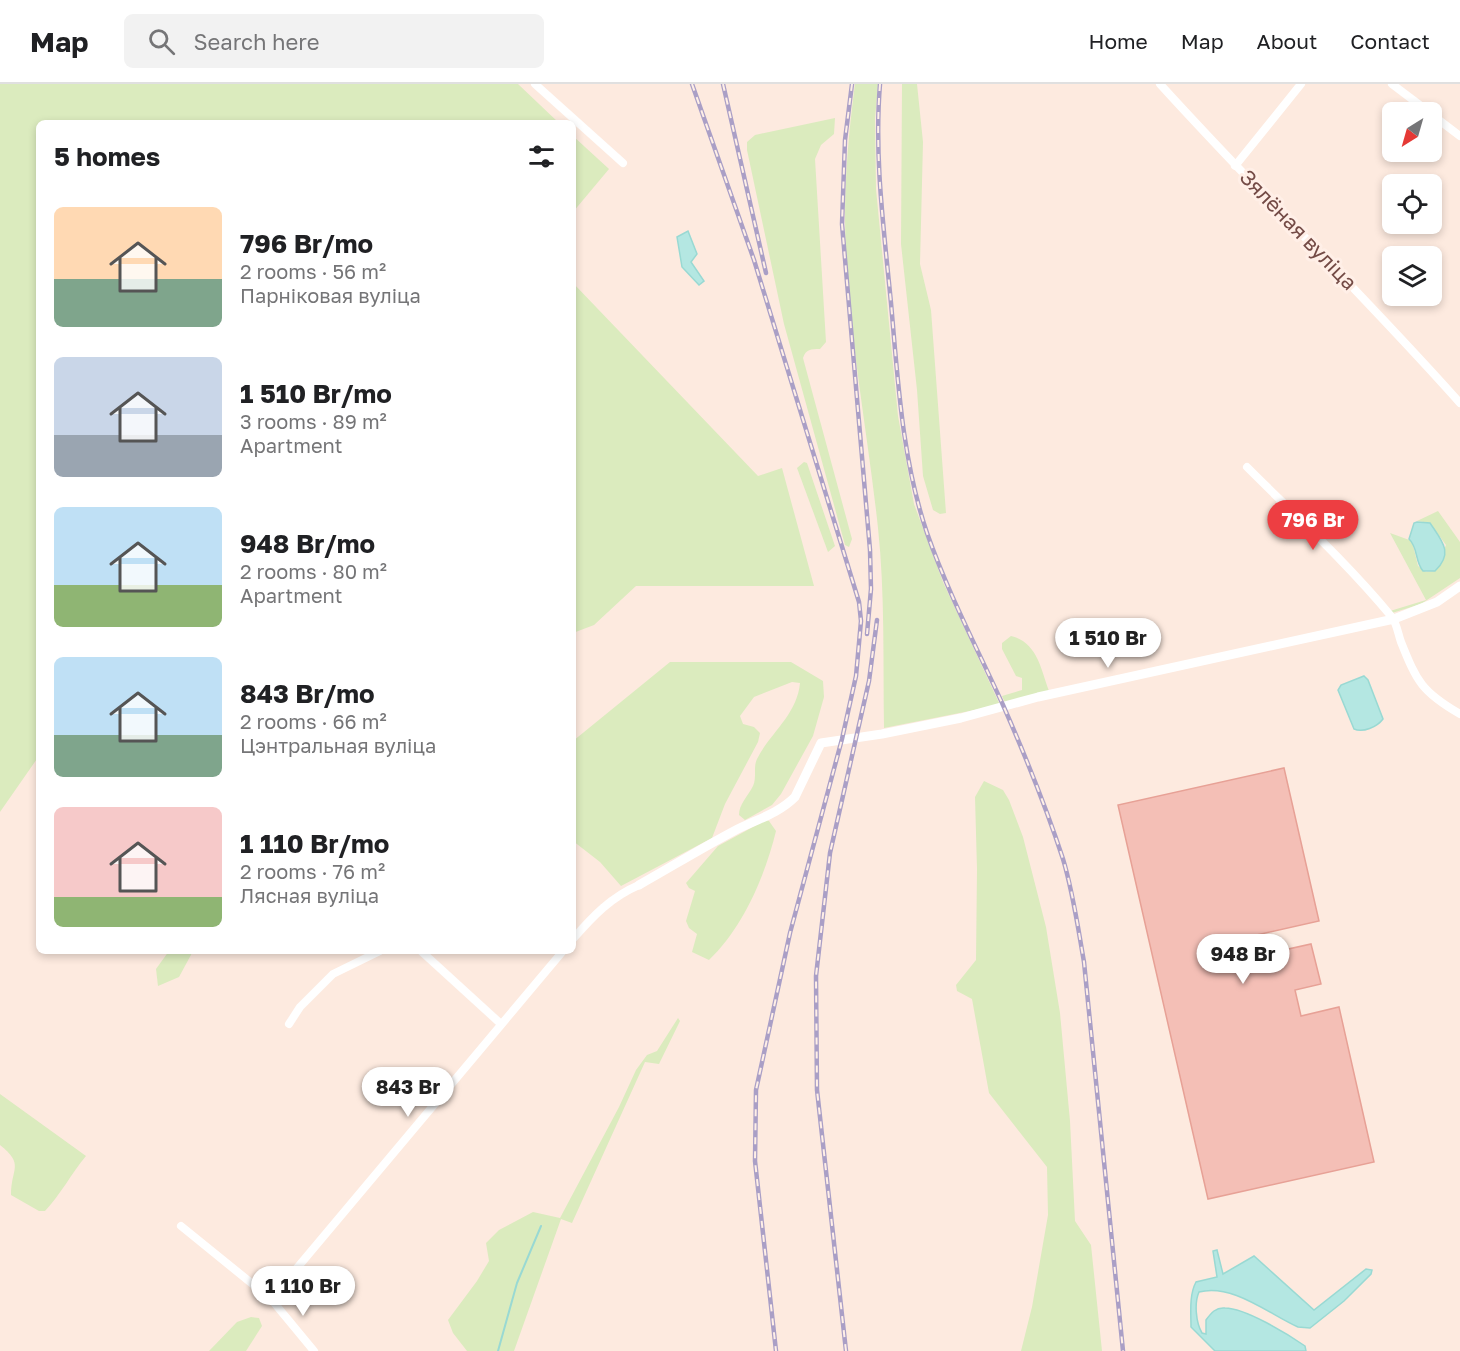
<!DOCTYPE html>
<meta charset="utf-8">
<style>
body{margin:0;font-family:"Golos Text",sans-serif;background:#f2f2f2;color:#202124;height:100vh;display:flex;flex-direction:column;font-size:22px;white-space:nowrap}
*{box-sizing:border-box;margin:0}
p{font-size:20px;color:#757577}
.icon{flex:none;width:33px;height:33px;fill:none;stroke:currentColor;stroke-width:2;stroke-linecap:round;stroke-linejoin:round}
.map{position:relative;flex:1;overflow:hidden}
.panel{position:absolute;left:36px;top:36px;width:540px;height:834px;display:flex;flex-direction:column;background:#fff;border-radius:9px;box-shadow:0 3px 9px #0003}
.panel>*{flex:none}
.needle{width:39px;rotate:217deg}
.buttons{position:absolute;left:1382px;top:18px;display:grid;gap:12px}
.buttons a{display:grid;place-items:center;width:60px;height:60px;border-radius:9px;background:#fff;box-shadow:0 3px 9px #0003;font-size:30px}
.price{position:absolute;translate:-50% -51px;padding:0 14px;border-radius:21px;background:#fff;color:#222;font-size:20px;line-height:39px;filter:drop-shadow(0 2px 3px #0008)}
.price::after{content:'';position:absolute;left:50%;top:36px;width:18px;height:14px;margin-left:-9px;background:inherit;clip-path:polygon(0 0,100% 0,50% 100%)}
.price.on{background:#ed3e42;color:#fff}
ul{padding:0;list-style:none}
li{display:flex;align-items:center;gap:18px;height:150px;padding:0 18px}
li span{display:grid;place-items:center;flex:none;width:168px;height:120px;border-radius:9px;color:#555}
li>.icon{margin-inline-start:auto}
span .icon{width:72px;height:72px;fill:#fffc;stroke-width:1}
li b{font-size:26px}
h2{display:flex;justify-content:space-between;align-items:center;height:72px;padding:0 18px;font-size:26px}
header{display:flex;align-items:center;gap:36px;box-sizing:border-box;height:84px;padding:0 30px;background:#fff;border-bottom:2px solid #e0e0e0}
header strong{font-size:28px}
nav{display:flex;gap:33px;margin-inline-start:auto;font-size:21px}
.search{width:420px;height:54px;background:#f2f2f2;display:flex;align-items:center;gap:15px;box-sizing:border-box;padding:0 21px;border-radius:9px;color:#757577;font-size:22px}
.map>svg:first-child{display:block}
</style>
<header>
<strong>Map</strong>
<div class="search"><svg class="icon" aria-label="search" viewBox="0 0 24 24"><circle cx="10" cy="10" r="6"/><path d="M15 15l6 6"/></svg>Search here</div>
<nav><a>Home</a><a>Map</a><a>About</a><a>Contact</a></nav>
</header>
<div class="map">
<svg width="1460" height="1267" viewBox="0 0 1460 1267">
<rect width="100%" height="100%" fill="#fdeadf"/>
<g fill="#dbebbe">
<polygon points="0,0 518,0 559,39 39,39 39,672 0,728"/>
<path d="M 855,0 L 878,0 L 875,35 L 876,105 L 898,332 L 914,420 L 943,498 L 1000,621 L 884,644 C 883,577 885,510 878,444 C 867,341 846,239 845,136 C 845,90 849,45 855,0 Z"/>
<polygon points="902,0 917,0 923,58 920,180 931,226 946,429 940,430 933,426 923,392 917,306 901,160"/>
<path d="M 835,34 L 834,50 L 821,61 L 815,75 L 826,258 L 820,265 C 811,265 806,265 803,274 L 852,455 L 849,463 L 845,461 L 784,240 L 747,66 L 747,58 L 755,51 Z"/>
<polygon points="573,52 609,85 573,128"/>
<polygon points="573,199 758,392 782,384 814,502 636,502 594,541 573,549"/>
<polygon points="804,378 807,379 835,462 828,468 797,384"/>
<polygon points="1438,427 1460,458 1460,494 1421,520 1392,529 1390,527 1426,516 1390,449 1412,457 1418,482 1426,488 1435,487 1446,461 1430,439 1417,437"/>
<path d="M 1011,552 C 1037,558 1041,585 1049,607 L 1005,619 L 1002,612 L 1022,606 L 1022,594 L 1016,592 L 1002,565 L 1002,559 Z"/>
<path d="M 670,578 L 791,578 L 823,597 L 824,613 L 813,652 L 781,710 L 772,721 L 745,736 L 739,731 C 739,720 748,712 753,702 C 757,693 753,683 757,675 C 770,649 797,631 800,599 L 792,598 L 754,613 L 740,632 L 743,640 L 754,643 L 760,649 L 758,658 L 725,720 L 712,754 L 621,802 L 600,778 L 573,757 L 573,657 Z"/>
<polygon points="984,697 1003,706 1009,716 1023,753 1046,843 1060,929 1070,1037 1075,1137 1091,1161 1102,1267 1021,1267 1032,1223 1048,1131 1047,1083 989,1009 972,915 957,907 956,901 976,876 977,785 975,713"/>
<path d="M 766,736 L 769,737 L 776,747 C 765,792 743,844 709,876 L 692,868 L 697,850 L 689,844 L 686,837 L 695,807 L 689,804 L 686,799 L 718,762 Z"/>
<polygon points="169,867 191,867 192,869 179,893 158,902 156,885"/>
<polygon points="678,934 680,937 659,980 645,978 572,1139 561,1135 514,1267 467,1267 453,1249 448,1236 477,1197 489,1177 486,1159 499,1146 533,1128 560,1134 619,1023 636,986 647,971 657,967"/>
<path d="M 0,1010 L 86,1072 C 71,1090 61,1110 45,1127 L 39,1127 L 11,1111 C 11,1084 25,1081 0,1061 Z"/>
<polygon points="251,1233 259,1234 262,1242 246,1267 209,1267 237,1238"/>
</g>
<g fill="#b4e7e2" stroke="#99d9d3" stroke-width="1.5">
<polygon points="688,147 697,170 691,178 704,197 699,201 682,183 677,153"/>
<path d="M 1417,438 L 1430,439 C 1442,457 1454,469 1435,487 L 1423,487 C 1415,478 1418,463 1409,455 L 1414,439 Z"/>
<path d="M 1364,592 L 1368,596 L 1383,635 C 1377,643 1363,649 1354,645 L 1338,606 L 1341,601 Z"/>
<path d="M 1217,1166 L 1223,1190 L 1254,1172 L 1314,1226 L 1366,1185 L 1372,1186 L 1371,1190 L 1344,1217 L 1310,1244 L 1298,1243 C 1269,1230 1232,1199 1199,1208 C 1194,1219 1196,1239 1202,1249 L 1206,1250 L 1206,1236 C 1211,1229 1216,1223 1225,1224 C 1245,1224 1288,1250 1305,1262 L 1306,1267 L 1215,1267 L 1191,1243 C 1191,1229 1189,1211 1196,1198 L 1217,1193 L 1213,1167 Z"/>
</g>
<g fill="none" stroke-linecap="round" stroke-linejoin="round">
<polyline stroke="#99d9d3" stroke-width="2" points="498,1267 517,1199 541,1142"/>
</g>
<polygon fill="#f4bfb6" stroke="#e7a196" stroke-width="1.5" points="1284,684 1319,837 1234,856 1239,876 1311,860 1321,900 1295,906 1301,932 1339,923 1374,1078 1208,1115 1118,721"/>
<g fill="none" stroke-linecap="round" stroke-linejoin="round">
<g stroke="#fff" stroke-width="8">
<polyline points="535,0 623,79"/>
<path d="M 1160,0 C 1258,108 1363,210 1460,319"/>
<polyline points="1392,0 1429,28"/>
<polyline points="1431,30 1460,52"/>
<polyline points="1235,82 1301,0"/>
<path d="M 1247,383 C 1296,432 1347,479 1391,532 C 1397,539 1398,550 1401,558 C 1417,598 1422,608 1460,630"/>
<path d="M 573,855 C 593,832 611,813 639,801"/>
<polyline points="421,867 501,940"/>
<polyline points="289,940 300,923 333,890 380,867"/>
<polyline points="181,1142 271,1215 314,1267"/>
<polyline points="271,1215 563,867"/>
</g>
<path stroke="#fff" stroke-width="9" d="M 639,801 C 671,783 702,764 734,747 C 755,736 778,730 795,713 L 821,659 L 882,650 L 961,634 L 1038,613 L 1394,535 L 1437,518 L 1460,502"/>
<defs>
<g id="rail">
<polyline points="692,0 754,176 859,518 861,537 856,592 842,655 790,849 756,1006 755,1077 776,1267"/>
<polyline points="723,0 766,189"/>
<polyline points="852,0 845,56 842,140 870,466 871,505 867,550"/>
<path d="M 880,0 C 874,73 884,146 891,219 C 898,297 902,375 927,449 C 948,509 977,564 1003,621 C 1025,671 1046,723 1063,775 C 1073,808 1078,844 1084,878 L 1123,1267"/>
<polyline points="846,1267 817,1006 816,892 830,769 869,597 877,536"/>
</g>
</defs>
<use href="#rail" stroke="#aa9fc6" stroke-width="4.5"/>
<use href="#rail" stroke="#ffefe7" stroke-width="2" stroke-dasharray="7" stroke-linecap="butt"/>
</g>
<g text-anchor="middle" stroke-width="6" stroke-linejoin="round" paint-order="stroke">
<g font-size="21" fill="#744b46" stroke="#ffefe7">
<text transform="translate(1298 146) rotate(46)" y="7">Зялёная вуліца</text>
</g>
</g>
</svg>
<div class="buttons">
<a><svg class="needle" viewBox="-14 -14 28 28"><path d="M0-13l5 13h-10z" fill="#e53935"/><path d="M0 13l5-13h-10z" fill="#757577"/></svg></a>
<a><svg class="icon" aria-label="locate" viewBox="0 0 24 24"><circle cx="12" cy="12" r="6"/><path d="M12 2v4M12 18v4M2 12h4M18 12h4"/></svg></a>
<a><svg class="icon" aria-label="layers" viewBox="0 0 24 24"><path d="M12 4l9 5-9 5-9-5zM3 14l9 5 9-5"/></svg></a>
</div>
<b class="price on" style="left:1313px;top:467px">796 Br</b>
<b class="price" style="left:1108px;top:585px">1 510 Br</b>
<b class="price" style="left:1243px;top:901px">948 Br</b>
<b class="price" style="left:408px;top:1034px">843 Br</b>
<b class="price" style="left:303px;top:1233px">1 110 Br</b>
<section class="panel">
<h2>5 homes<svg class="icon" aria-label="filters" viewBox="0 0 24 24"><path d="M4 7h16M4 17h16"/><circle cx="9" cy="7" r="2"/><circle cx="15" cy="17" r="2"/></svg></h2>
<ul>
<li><span style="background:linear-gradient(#ffd9b3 60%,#7fa58c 0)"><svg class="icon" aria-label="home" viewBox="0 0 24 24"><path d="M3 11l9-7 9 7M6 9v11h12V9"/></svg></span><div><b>796 Br/mo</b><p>2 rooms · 56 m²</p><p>Парніковая вуліца</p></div></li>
<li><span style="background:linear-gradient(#c9d6e8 65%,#9aa5b1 0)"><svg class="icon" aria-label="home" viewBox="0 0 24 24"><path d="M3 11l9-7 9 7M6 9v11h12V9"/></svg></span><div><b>1 510 Br/mo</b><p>3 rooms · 89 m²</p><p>Apartment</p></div></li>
<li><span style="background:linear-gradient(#bfe0f5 65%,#8fb573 0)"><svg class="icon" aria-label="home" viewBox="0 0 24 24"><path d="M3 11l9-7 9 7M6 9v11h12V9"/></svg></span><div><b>948 Br/mo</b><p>2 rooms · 80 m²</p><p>Apartment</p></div></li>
<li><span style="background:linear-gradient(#bfe0f5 65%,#7fa58c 0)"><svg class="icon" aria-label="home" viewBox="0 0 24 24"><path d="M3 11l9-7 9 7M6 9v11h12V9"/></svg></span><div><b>843 Br/mo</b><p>2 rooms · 66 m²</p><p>Цэнтральная вуліца</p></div></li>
<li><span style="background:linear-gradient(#f6c9c9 75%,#8fb573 0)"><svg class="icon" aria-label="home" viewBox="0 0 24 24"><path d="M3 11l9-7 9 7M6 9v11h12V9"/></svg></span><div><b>1 110 Br/mo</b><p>2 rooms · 76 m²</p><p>Лясная вуліца</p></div></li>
</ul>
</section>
</div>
